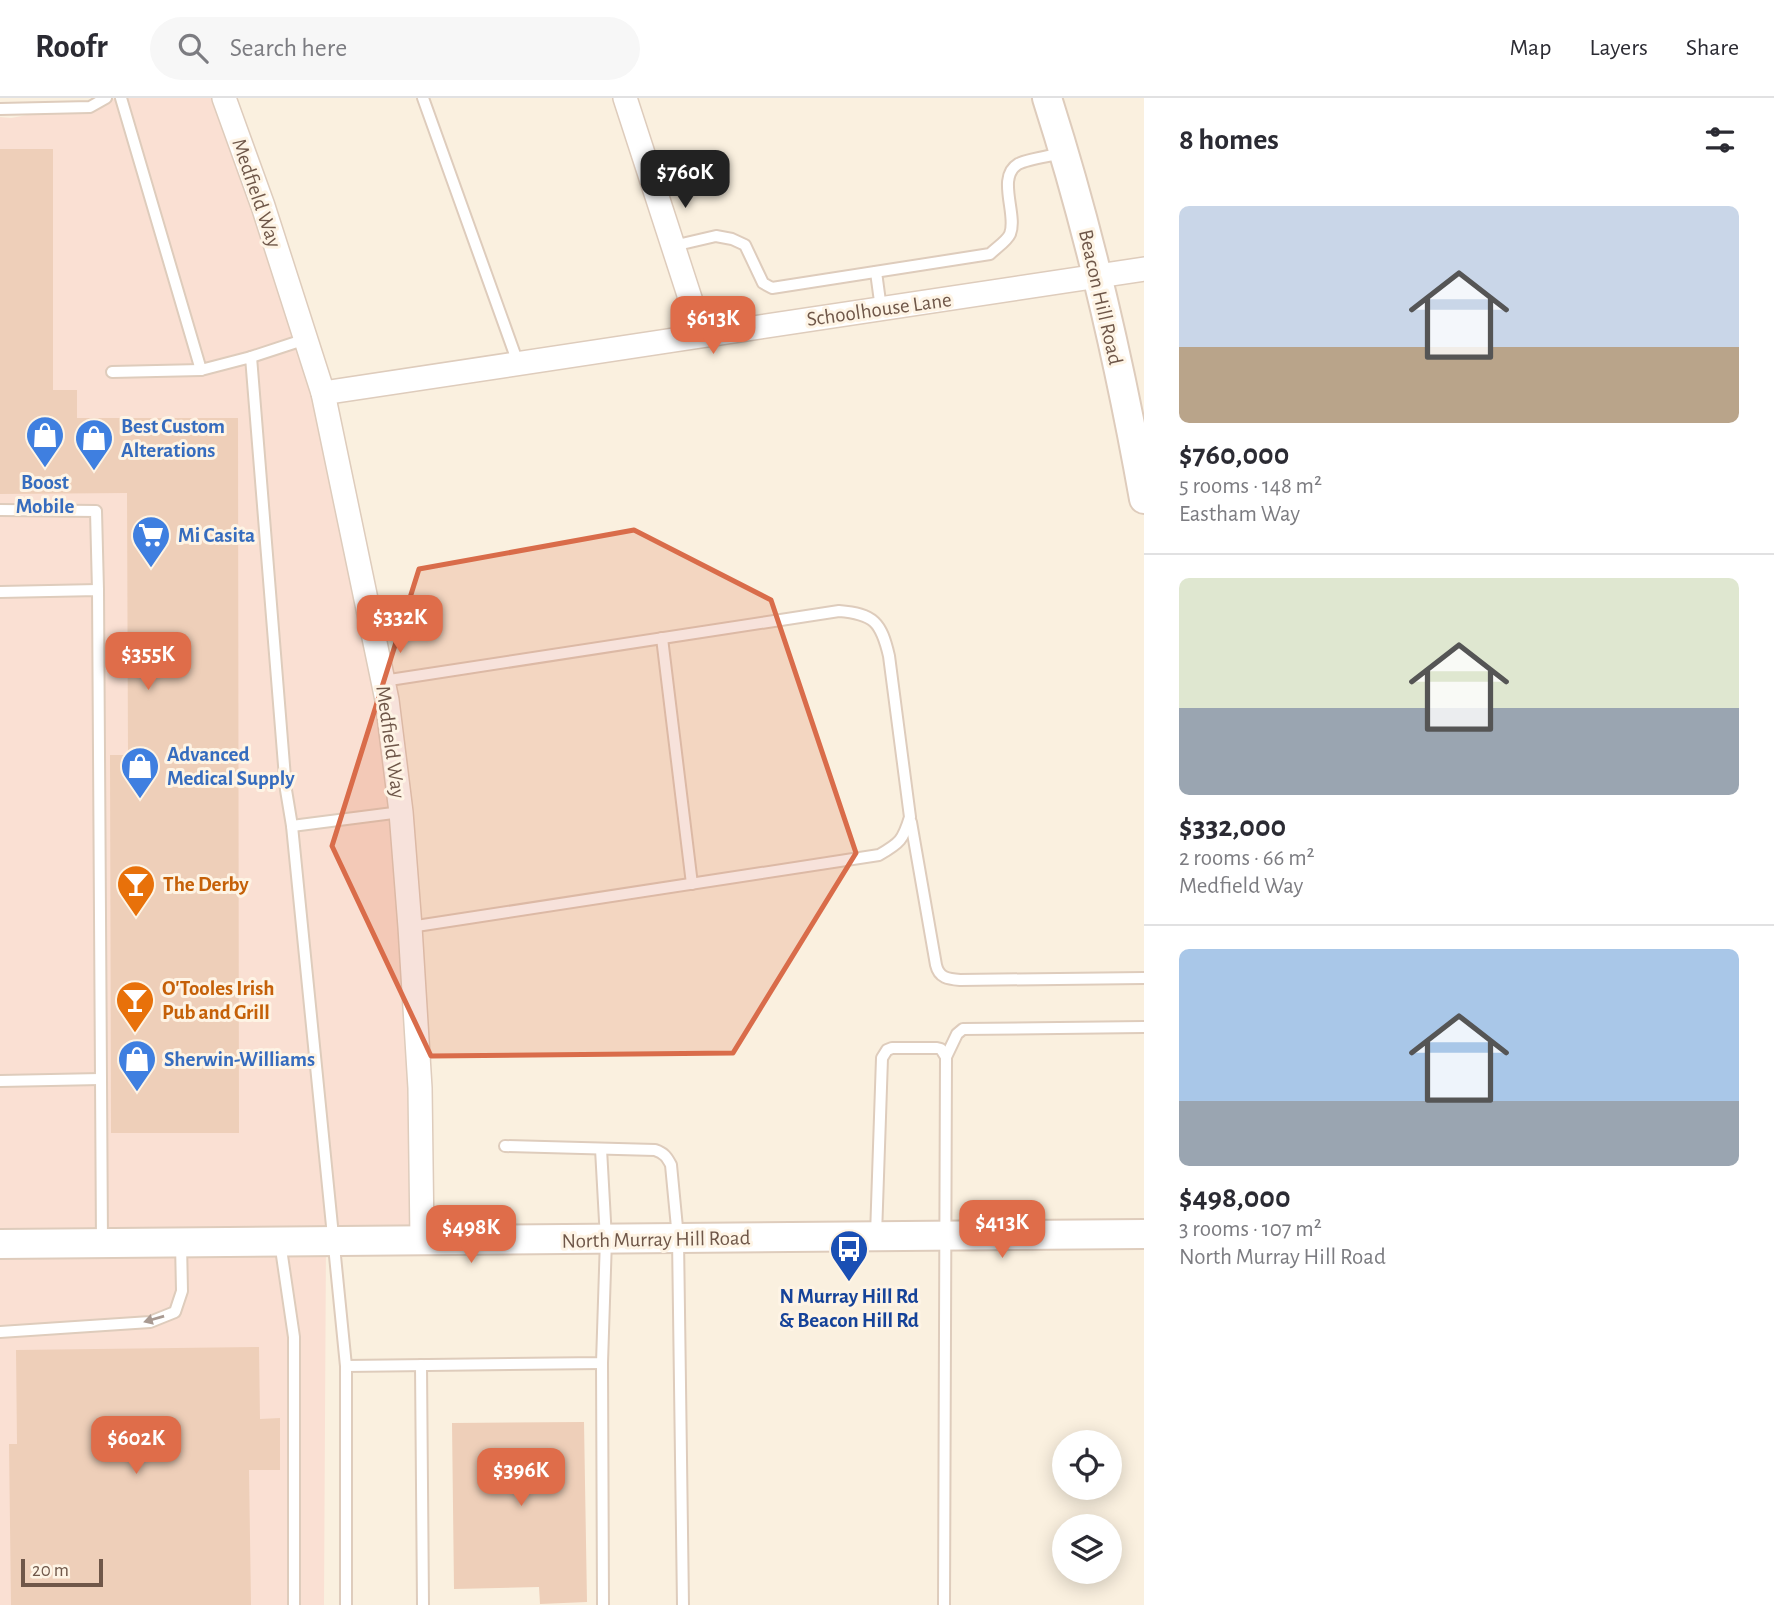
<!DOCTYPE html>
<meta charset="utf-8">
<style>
body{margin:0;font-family:"Alegreya Sans",sans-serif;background:#f7f7f7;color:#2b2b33;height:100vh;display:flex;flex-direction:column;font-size:26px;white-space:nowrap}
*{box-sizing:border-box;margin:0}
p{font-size:23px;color:#7c7c81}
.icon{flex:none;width:38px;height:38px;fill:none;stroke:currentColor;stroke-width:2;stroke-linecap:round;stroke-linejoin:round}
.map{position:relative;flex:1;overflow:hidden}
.details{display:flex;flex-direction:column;background:#fff;width:630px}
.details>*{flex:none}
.tools{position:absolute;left:1052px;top:1332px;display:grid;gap:14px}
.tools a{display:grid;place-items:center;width:70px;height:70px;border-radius:50%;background:#fff;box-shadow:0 4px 18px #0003;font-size:35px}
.scale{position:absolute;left:21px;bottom:18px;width:82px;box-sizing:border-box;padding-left:7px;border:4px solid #6f5749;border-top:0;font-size:19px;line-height:24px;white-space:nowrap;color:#6f5749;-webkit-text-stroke:5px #fef4e5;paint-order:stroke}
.price{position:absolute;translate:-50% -60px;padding:0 16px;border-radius:14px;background:#df6d4a;color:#fff;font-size:23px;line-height:46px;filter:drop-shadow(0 2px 4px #0008)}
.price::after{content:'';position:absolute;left:50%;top:42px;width:21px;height:16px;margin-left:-10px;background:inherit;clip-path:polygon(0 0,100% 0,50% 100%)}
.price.current{background:#222;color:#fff}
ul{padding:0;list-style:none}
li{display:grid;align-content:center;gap:14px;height:371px;padding:0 35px}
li+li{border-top:2px solid #e1e1e2}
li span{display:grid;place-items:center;height:217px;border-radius:10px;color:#555}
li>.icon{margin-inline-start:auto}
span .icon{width:126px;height:126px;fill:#fffc;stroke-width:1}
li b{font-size:30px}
h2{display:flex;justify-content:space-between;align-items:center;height:84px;padding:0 35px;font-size:30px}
header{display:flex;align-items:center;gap:42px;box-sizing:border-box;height:98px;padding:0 35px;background:#fff;border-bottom:2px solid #e1e1e2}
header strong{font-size:33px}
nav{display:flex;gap:38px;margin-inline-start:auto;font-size:24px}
.search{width:490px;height:63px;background:#f7f7f7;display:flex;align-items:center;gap:18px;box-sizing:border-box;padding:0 24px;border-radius:38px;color:#7c7c81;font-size:26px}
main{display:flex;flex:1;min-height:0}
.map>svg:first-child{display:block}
</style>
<header>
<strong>Roofr</strong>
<div class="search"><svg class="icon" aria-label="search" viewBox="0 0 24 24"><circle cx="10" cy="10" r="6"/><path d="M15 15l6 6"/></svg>Search here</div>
<nav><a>Map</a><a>Layers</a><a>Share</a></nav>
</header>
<main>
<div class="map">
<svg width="1144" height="1507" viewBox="0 0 1144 1507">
<rect width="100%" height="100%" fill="#faf0df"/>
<polygon fill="#fae0d3" points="118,0 224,0 323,295 387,602 422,1142 326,1144 324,1507 0,1507 0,19 11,20"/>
<g fill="#eecfb9">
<polygon points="0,51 53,51 53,292 77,292 77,320 238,320 239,1035 111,1035 110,657 128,657 127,395 0,396"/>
<polygon points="259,1249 260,1321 280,1320 280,1372 249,1372 251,1507 11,1507 9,1346 17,1346 16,1252"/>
<polygon points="584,1324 587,1504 540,1506 539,1489 454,1491 452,1325"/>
</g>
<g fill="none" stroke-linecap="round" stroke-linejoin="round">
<defs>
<g id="service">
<polyline points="121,0 201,272 251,259 286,692 292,728 346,1268 602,1265 606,1141 601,1051"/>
<polyline points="423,0 518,265"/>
<polyline points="0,11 90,9 106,0"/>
<path d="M 673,148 L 716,138 L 732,141 L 745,147 L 763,185 L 772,190 L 990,156 C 996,150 1007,143 1010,136 C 1018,117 996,79 1018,66 C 1028,61 1051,58 1062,55"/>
<polyline points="876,174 881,211"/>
<polyline points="251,259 306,241"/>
<polyline points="112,274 201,272"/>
<polyline points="0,412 96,413 98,492"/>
<polyline points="0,494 98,492 102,1144"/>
<polyline points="662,540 692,786"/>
<path d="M 383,583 L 839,513 C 874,516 881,524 889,558 L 910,719 C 903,742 900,745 879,757 L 410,829"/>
<path d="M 911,724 L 936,867 C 939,880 948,881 960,882 L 1144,880"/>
<polyline points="292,728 401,714"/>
<polyline points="946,959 957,936 963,931 1144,929"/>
<polyline points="0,983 101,981"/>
<path d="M 505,1048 L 655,1052 C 664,1055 667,1059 671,1067 L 678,1140 L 683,1507"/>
<polyline points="876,1137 882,960 887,952 892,950 937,950 941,951 946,959 944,1507"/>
<polyline points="280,1144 294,1239 294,1507"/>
<polyline points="0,1234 150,1224 175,1214 182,1193 181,1145"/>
<polyline points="602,1265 603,1507"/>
<polyline points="421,1267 423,1507"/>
<polyline points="346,1507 346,1268"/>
</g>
<g id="minor">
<polyline points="224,0 263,108 323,295 387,602 401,714 410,829 420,990 422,1142"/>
<polyline points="625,0 702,237"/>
<polyline points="323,295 1144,171"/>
</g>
<g id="tertiary">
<path d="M 1047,0 C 1089,131 1120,266 1144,401"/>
<polyline points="0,1146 1144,1136"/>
</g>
</defs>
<use href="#service" stroke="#deccbc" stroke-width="14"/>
<use href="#minor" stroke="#deccbc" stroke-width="26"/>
<use href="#tertiary" stroke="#deccbc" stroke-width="32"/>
<use href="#service" stroke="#fff" stroke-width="10"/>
<use href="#minor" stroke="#fff" stroke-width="23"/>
<use href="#tertiary" stroke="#fff" stroke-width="28"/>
</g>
<defs><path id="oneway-solid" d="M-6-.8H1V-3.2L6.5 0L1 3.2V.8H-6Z" transform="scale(1.75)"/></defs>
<use fill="#a99a92" href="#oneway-solid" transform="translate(154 1221) rotate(164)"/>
<path fill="#d96c4a" fill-opacity="0.2" stroke="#d96c4a" stroke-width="5" stroke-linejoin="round" d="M 634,432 L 771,502 L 856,755 L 733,955 L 431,958 L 332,748 L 419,471 Z"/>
<defs>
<symbol id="shop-pin" viewBox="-11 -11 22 30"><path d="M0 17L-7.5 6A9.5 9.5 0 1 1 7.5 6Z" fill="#3f7fe0" stroke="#fef4e5"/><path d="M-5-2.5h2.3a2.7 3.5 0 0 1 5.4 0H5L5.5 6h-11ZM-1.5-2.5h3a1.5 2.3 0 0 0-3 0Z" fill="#fff"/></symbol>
<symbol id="supermarket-pin" viewBox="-11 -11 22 30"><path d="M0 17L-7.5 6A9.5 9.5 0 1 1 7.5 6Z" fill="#3f7fe0" stroke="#fef4e5"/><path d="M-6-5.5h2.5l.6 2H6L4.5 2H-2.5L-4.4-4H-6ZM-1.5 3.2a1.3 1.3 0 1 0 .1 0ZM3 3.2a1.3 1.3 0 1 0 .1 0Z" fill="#fff"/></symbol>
<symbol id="bar-pin" viewBox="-11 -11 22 30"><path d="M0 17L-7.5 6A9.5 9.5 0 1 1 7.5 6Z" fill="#e8710a" stroke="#fef4e5"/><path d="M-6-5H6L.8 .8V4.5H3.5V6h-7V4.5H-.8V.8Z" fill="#fff"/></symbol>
<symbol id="bus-pin" viewBox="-11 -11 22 30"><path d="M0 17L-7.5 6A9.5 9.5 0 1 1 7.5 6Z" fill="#1a4fb4" stroke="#fef4e5"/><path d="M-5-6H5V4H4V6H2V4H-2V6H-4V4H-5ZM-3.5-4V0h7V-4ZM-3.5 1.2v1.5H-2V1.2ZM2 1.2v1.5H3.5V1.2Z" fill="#fff"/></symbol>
</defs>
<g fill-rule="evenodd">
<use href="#shop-pin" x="23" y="315" width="44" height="60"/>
<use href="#shop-pin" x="72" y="318" width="44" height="60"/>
<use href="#supermarket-pin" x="129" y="415" width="44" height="60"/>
<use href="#shop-pin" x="118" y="646" width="44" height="60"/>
<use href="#bar-pin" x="114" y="764" width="44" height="60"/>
<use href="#bar-pin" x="113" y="880" width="44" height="60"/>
<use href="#shop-pin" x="115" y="939" width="44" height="60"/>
<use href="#bus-pin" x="827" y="1129" width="44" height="60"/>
</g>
<g text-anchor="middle" stroke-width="6" stroke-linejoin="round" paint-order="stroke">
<g font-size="21" fill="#6f5749" stroke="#fef4e5">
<text transform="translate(257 95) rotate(71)" y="7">Medfield Way</text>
<text transform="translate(1101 199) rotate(77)" y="7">Beacon Hill Road</text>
<text transform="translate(879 211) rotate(-8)" y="7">Schoolhouse Lane</text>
<text transform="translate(391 644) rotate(82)" y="7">Medfield Way</text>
<text transform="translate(656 1141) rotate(-1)" y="7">North Murray Hill Road</text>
</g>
<g font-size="21" font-weight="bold" fill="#366cbe" stroke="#fef4e5" text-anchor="start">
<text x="121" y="335">Best Custom<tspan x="121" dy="24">Alterations</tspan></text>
<text x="45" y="391" text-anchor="middle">Boost<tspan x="45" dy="24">Mobile</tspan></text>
<text x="178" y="444">Mi Casita</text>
<text x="167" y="663">Advanced<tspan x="167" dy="24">Medical Supply</tspan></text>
<text x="164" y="968">Sherwin-Williams</text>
</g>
<g font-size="21" font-weight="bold" fill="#c56008" stroke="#fef4e5" text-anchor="start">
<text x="163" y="793">The Derby</text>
<text x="162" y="897">O'Tooles Irish<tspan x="162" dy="24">Pub and Grill</tspan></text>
</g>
<g font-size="21" font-weight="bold" fill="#164399" stroke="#fef4e5">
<text x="849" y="1205">N Murray Hill Rd<tspan x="849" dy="24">&amp; Beacon Hill Rd</tspan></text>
</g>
</g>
</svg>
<div class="tools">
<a><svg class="icon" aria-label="locate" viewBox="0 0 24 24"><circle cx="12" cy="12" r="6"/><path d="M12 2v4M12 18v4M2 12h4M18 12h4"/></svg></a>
<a><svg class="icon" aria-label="layers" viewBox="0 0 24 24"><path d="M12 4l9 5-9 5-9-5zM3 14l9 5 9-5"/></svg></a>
</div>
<div class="scale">20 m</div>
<b class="price current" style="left:685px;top:112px">$760K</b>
<b class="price" style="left:713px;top:258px">$613K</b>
<b class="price" style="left:400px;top:557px">$332K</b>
<b class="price" style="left:148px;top:594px">$355K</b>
<b class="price" style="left:1002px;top:1162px">$413K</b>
<b class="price" style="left:471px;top:1167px">$498K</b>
<b class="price" style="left:136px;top:1378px">$602K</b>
<b class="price" style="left:521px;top:1410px">$396K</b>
</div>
<section class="details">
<h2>8 homes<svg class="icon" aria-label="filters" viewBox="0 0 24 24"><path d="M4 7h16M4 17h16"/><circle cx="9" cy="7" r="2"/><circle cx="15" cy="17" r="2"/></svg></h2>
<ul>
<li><span style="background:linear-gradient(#c9d6e8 65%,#b9a48a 0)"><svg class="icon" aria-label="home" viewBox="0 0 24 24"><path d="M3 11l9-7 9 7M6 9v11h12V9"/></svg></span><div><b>$760,000</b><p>5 rooms · 148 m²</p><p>Eastham Way</p></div></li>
<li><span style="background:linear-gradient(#dfe7d0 60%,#9aa5b1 0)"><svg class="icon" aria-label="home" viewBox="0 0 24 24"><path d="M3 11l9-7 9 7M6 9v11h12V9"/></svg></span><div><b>$332,000</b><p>2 rooms · 66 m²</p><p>Medfield Way</p></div></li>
<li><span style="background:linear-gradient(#a9c7e8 70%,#9aa5b1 0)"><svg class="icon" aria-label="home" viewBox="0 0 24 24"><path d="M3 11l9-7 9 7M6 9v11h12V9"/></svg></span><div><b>$498,000</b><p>3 rooms · 107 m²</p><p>North Murray Hill Road</p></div></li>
</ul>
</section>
</main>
